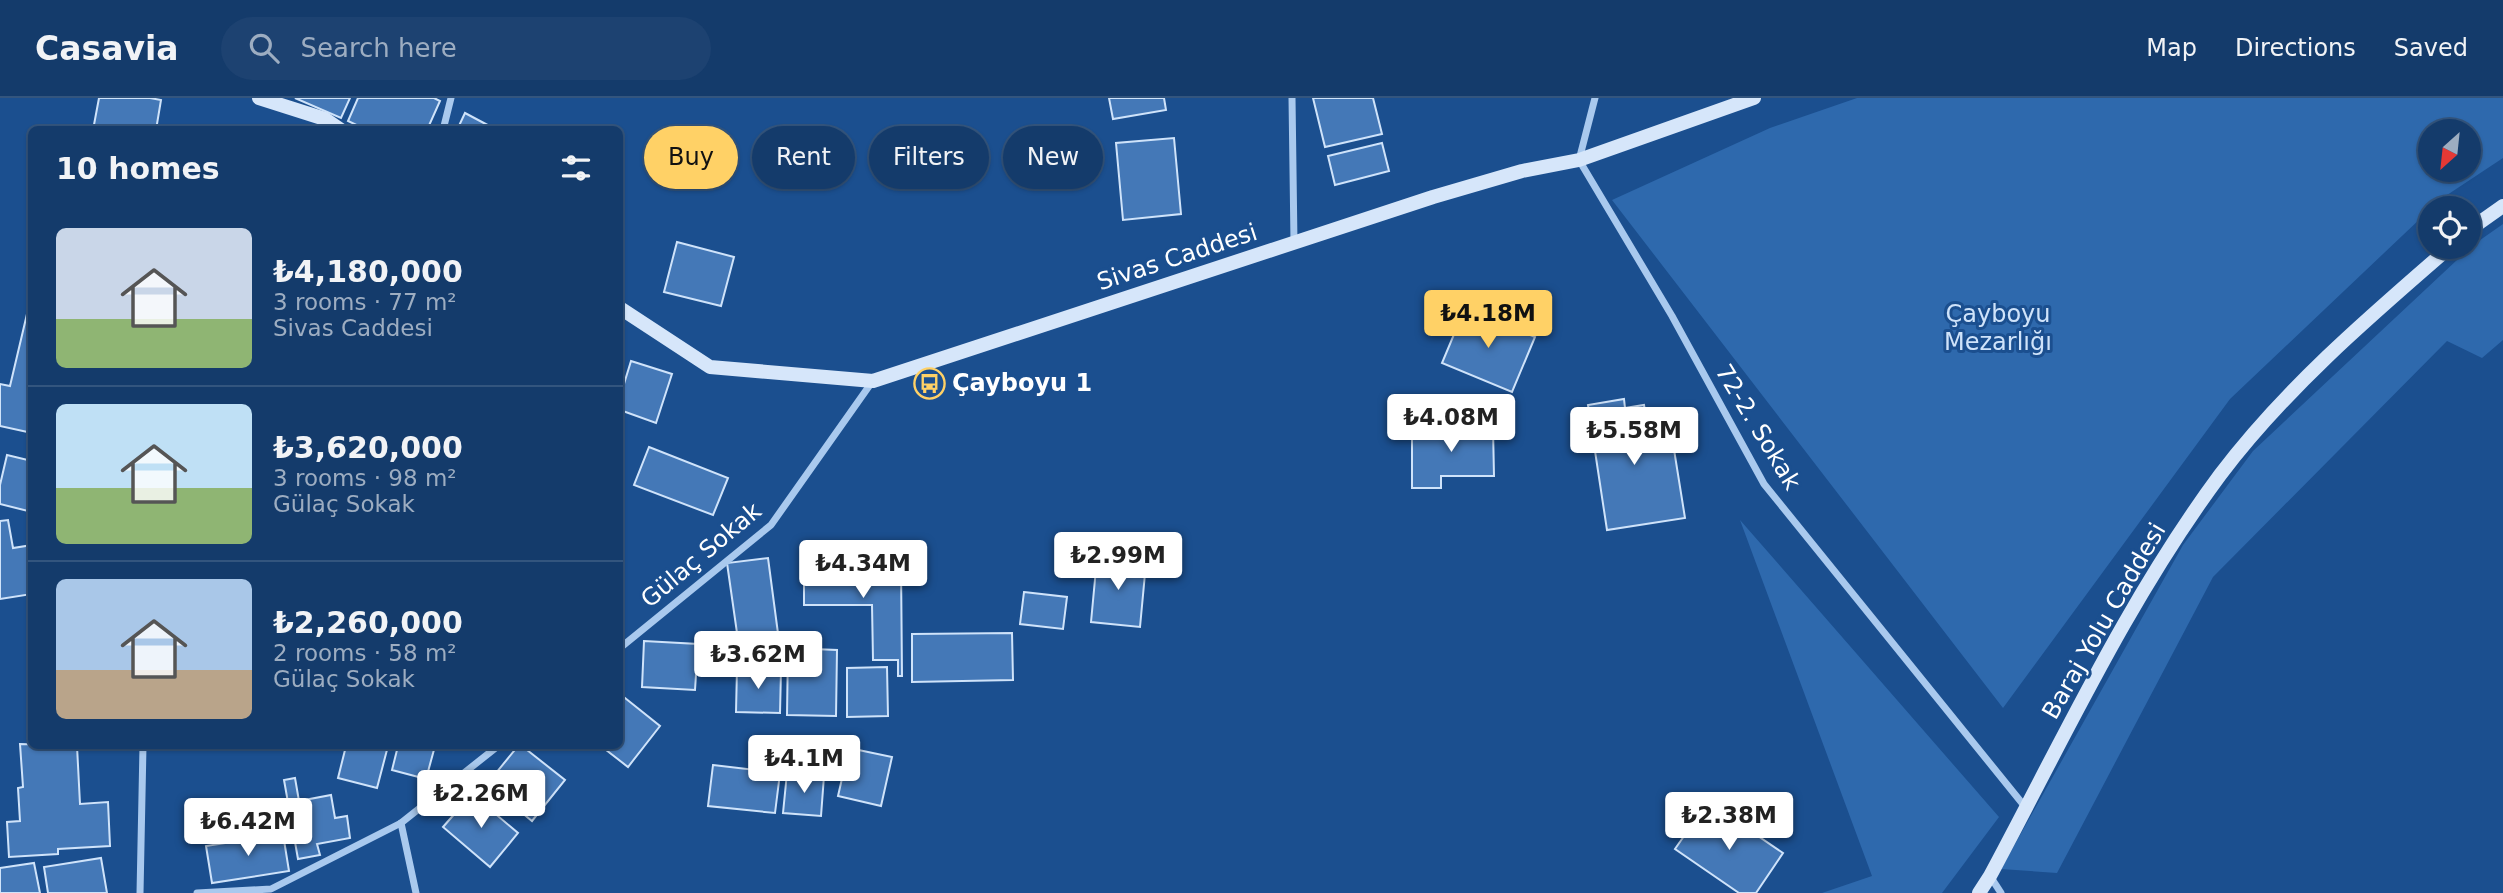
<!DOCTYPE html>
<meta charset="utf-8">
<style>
body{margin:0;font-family:"DejaVu Sans",sans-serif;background:#1d4271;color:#f1f3f6;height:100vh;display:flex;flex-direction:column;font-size:26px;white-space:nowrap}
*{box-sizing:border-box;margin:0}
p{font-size:23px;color:#9dadc1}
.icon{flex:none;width:38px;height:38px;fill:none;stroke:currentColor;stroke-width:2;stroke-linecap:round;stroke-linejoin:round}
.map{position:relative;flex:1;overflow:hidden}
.side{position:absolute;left:28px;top:28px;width:595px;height:623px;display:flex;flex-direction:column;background:#143b6b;border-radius:10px;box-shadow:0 2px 5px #0004,0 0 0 2px #33557e}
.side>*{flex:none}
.top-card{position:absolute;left:644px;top:28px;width:665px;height:63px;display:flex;gap:14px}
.needle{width:46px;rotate:207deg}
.controls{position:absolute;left:2418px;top:21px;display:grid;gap:14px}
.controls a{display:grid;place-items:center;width:63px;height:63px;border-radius:50%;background:#143b6b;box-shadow:0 2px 5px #0004,0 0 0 2px #33557e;font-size:35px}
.price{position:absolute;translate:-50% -60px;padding:0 16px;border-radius:7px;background:#fff;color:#222;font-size:23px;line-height:46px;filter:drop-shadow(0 2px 4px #0008)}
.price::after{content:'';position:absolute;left:50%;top:42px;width:21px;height:16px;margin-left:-10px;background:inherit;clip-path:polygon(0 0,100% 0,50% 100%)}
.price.on{background:#ffd166;color:#111}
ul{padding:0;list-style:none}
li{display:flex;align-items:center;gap:21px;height:175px;padding:0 28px}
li+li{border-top:2px solid #33557e}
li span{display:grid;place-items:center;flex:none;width:196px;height:140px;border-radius:10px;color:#555}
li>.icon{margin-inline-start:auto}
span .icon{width:84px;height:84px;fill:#fffc;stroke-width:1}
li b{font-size:30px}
h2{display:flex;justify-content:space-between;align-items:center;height:84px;padding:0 28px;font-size:30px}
.pill{padding:0 24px;border-radius:32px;background:#143b6b;box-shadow:0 2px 5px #0004,0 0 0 2px #33557e;font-size:24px;line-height:63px}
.pill.on{background:#ffd166;color:#111}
header{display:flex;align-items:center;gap:42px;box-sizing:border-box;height:98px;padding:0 35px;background:#143b6b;border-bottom:2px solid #33557e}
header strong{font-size:33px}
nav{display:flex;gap:38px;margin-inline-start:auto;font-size:24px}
.search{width:490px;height:63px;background:#1d4271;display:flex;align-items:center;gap:18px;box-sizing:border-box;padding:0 24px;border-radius:38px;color:#9dadc1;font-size:26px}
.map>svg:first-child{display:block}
</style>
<header>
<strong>Casavia</strong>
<div class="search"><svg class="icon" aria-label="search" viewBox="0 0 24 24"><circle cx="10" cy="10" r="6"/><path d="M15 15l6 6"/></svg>Search here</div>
<nav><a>Map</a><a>Directions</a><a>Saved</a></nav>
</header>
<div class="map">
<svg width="2503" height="795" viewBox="0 0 2503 795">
<rect width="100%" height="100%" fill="#1b4f8f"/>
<g fill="#2e69ad" fill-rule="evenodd">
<path d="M 1857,0 L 2503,0 L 2503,60 L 2441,101 L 2230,301 L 2003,610 L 1612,102 L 1770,30 ZM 2431,33 L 2469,33 L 2469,72 L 2431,72 Z"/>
<polygon points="2503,126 2503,242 2482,260 2447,243 2213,479 2057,775 2001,771 2183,447 2253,353 2473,147"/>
<polygon points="1740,422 1999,719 1942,795 1822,795 1872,778"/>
</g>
<g fill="#4478b7" stroke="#cfe3fa" stroke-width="2">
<polygon points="99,0 150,0 161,2 156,32 93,32"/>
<polygon points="295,0 350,0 341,20"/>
<polygon points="358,0 434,0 440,3 427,32 367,32 348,23"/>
<polygon points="1109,0 1164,0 1166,12 1113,21"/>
<polygon points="1313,0 1373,0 1382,36 1325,49"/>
<polygon points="465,15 497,32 457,32"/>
<polygon points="1174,40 1181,116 1123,122 1116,45"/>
<polygon points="1382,45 1389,73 1335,87 1328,58"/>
<polygon points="677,144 734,159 721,208 664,194"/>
<polygon points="1465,210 1535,239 1512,294 1442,265"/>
<polygon points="27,216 32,217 32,335 0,328 0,286 10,288"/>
<polygon points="631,263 672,276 656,325 620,312 620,299"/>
<polygon points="1624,301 1625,310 1644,307 1646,319 1653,318 1655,329 1662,328 1664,339 1672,339 1685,420 1607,432 1588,307"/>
<polygon points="1412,330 1493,330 1494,378 1441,378 1441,390 1412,390"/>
<polygon points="649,349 728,380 713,417 634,387"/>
<polygon points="7,357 32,363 32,414 0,406 0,387"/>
<polygon points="8,422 13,450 32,447 32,496 0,501 0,423"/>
<polygon points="768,460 781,558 741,563 727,465"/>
<polygon points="1097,460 1146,465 1140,529 1091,524"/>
<polygon points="804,467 901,467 902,578 898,578 898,562 873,562 872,507 804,507"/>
<polygon points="1024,494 1067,499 1063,531 1020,526"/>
<polygon points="1012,535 1013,582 912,584 912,536"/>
<polygon points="644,543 698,546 695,592 642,589"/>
<polygon points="788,550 837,552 836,618 787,617"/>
<polygon points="887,569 888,618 847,619 847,570"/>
<polygon points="737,570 781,572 780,615 736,614"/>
<polygon points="620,596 660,628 628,669 601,648 620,648"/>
<polygon points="20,646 77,648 80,706 108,704 110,748 58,751 58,756 9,759 7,724 20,723 18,690 23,689"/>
<polygon points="346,648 388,648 377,690 338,680"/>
<polygon points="398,648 435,648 426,681 392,672"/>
<polygon points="518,648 522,648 565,682 532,723 487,686"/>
<polygon points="849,650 892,659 881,708 838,698"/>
<polygon points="713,667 780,675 775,715 708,708"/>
<polygon points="787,675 824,678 821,718 783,715"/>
<polygon points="295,680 299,703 331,697 335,720 347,718 350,740 317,746 320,757 298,761 284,682"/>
<polygon points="472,696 518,735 490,769 443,729"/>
<polygon points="1703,711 1726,726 1730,719 1783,755 1756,795 1739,795 1675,751"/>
<polygon points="283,736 289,773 212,785 206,748"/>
<polygon points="101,760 107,795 48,795 44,769"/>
<polygon points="34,765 40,795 0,795 0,770"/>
</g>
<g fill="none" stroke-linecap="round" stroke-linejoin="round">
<g stroke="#a9c9ee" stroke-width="7">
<polyline points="1292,0 1294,144"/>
<polyline points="1595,0 1579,62 1672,218 1764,386 2026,710"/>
<polyline points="443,32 451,0"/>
<polyline points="620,550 771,427 872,284"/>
<polyline points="401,725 416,795"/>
<polyline points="1990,778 2001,795"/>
<polyline points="140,795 143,648"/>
<polyline points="197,795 271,791 401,725 498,648"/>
</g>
<g stroke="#d6e6fa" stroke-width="14">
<polyline points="259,0 325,21 341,32"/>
<polyline points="2469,132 2503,108"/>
<polyline points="620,210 710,269 873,283 1433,99 1522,73 1579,62 1754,0"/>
<path d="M 1979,795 L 1990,778 C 2063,642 2128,501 2220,377 C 2285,291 2369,219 2450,149"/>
</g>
</g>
<defs>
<symbol id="bus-ring" viewBox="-11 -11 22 22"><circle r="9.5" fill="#1b4f8f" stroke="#ffd166" stroke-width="1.5"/><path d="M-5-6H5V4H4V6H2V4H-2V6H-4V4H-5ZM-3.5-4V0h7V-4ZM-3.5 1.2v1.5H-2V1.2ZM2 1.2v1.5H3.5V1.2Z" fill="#ffd166"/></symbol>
</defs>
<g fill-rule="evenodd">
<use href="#bus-ring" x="912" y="268" width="35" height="35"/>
</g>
<g text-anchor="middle" stroke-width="6" stroke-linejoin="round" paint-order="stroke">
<g font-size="24" fill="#fff" stroke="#1b4f8f">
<text transform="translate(1177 159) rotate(-18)" y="8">Sivas Caddesi</text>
<text transform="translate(1758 329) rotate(59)" y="8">72-2. Sokak</text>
<text transform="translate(701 457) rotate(-40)" y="8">Gülaç Sokak</text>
<text transform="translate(2104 523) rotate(-60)" y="8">Baraj Yolu Caddesi</text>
</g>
<g font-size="24" fill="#cfe3fa" stroke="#1b4f8f">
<text x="1998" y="224">Çayboyu<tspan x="1998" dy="28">Mezarlığı</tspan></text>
</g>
<g font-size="24" font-weight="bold" fill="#fff" stroke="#1b4f8f" text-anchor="start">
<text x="952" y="293">Çayboyu 1</text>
</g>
</g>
</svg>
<div class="controls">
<a><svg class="needle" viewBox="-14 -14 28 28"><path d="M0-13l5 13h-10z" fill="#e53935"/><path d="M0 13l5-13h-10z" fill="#9dadc1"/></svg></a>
<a><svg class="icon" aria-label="locate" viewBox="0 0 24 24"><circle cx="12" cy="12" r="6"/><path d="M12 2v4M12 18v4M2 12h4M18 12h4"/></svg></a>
</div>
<b class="price on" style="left:1488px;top:252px">₺4.18M</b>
<b class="price" style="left:1451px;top:356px">₺4.08M</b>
<b class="price" style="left:1634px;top:369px">₺5.58M</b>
<b class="price" style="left:1118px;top:494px">₺2.99M</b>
<b class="price" style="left:863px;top:502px">₺4.34M</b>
<b class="price" style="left:758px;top:593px">₺3.62M</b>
<b class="price" style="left:804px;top:697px">₺4.1M</b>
<b class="price" style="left:481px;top:732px">₺2.26M</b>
<b class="price" style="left:1729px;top:754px">₺2.38M</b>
<b class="price" style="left:248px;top:760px">₺6.42M</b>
<div class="top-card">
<a class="pill on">Buy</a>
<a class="pill">Rent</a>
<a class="pill">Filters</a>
<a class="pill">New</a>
</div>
<section class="side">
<h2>10 homes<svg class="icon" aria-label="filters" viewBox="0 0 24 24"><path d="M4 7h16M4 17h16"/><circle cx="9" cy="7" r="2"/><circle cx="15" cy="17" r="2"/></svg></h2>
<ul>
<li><span style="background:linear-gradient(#c9d6e8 65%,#8fb573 0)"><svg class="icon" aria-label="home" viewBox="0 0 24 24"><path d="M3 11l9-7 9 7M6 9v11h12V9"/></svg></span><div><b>₺4,180,000</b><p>3 rooms · 77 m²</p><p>Sivas Caddesi</p></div></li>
<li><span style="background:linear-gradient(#bfe0f5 60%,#8fb573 0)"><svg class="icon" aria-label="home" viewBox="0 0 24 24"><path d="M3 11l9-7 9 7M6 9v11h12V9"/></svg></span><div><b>₺3,620,000</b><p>3 rooms · 98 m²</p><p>Gülaç Sokak</p></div></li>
<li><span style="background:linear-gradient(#a9c7e8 65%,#b9a48a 0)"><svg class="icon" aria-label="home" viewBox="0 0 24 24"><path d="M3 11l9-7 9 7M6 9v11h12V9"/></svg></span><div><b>₺2,260,000</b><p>2 rooms · 58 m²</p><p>Gülaç Sokak</p></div></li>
</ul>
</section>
</div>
